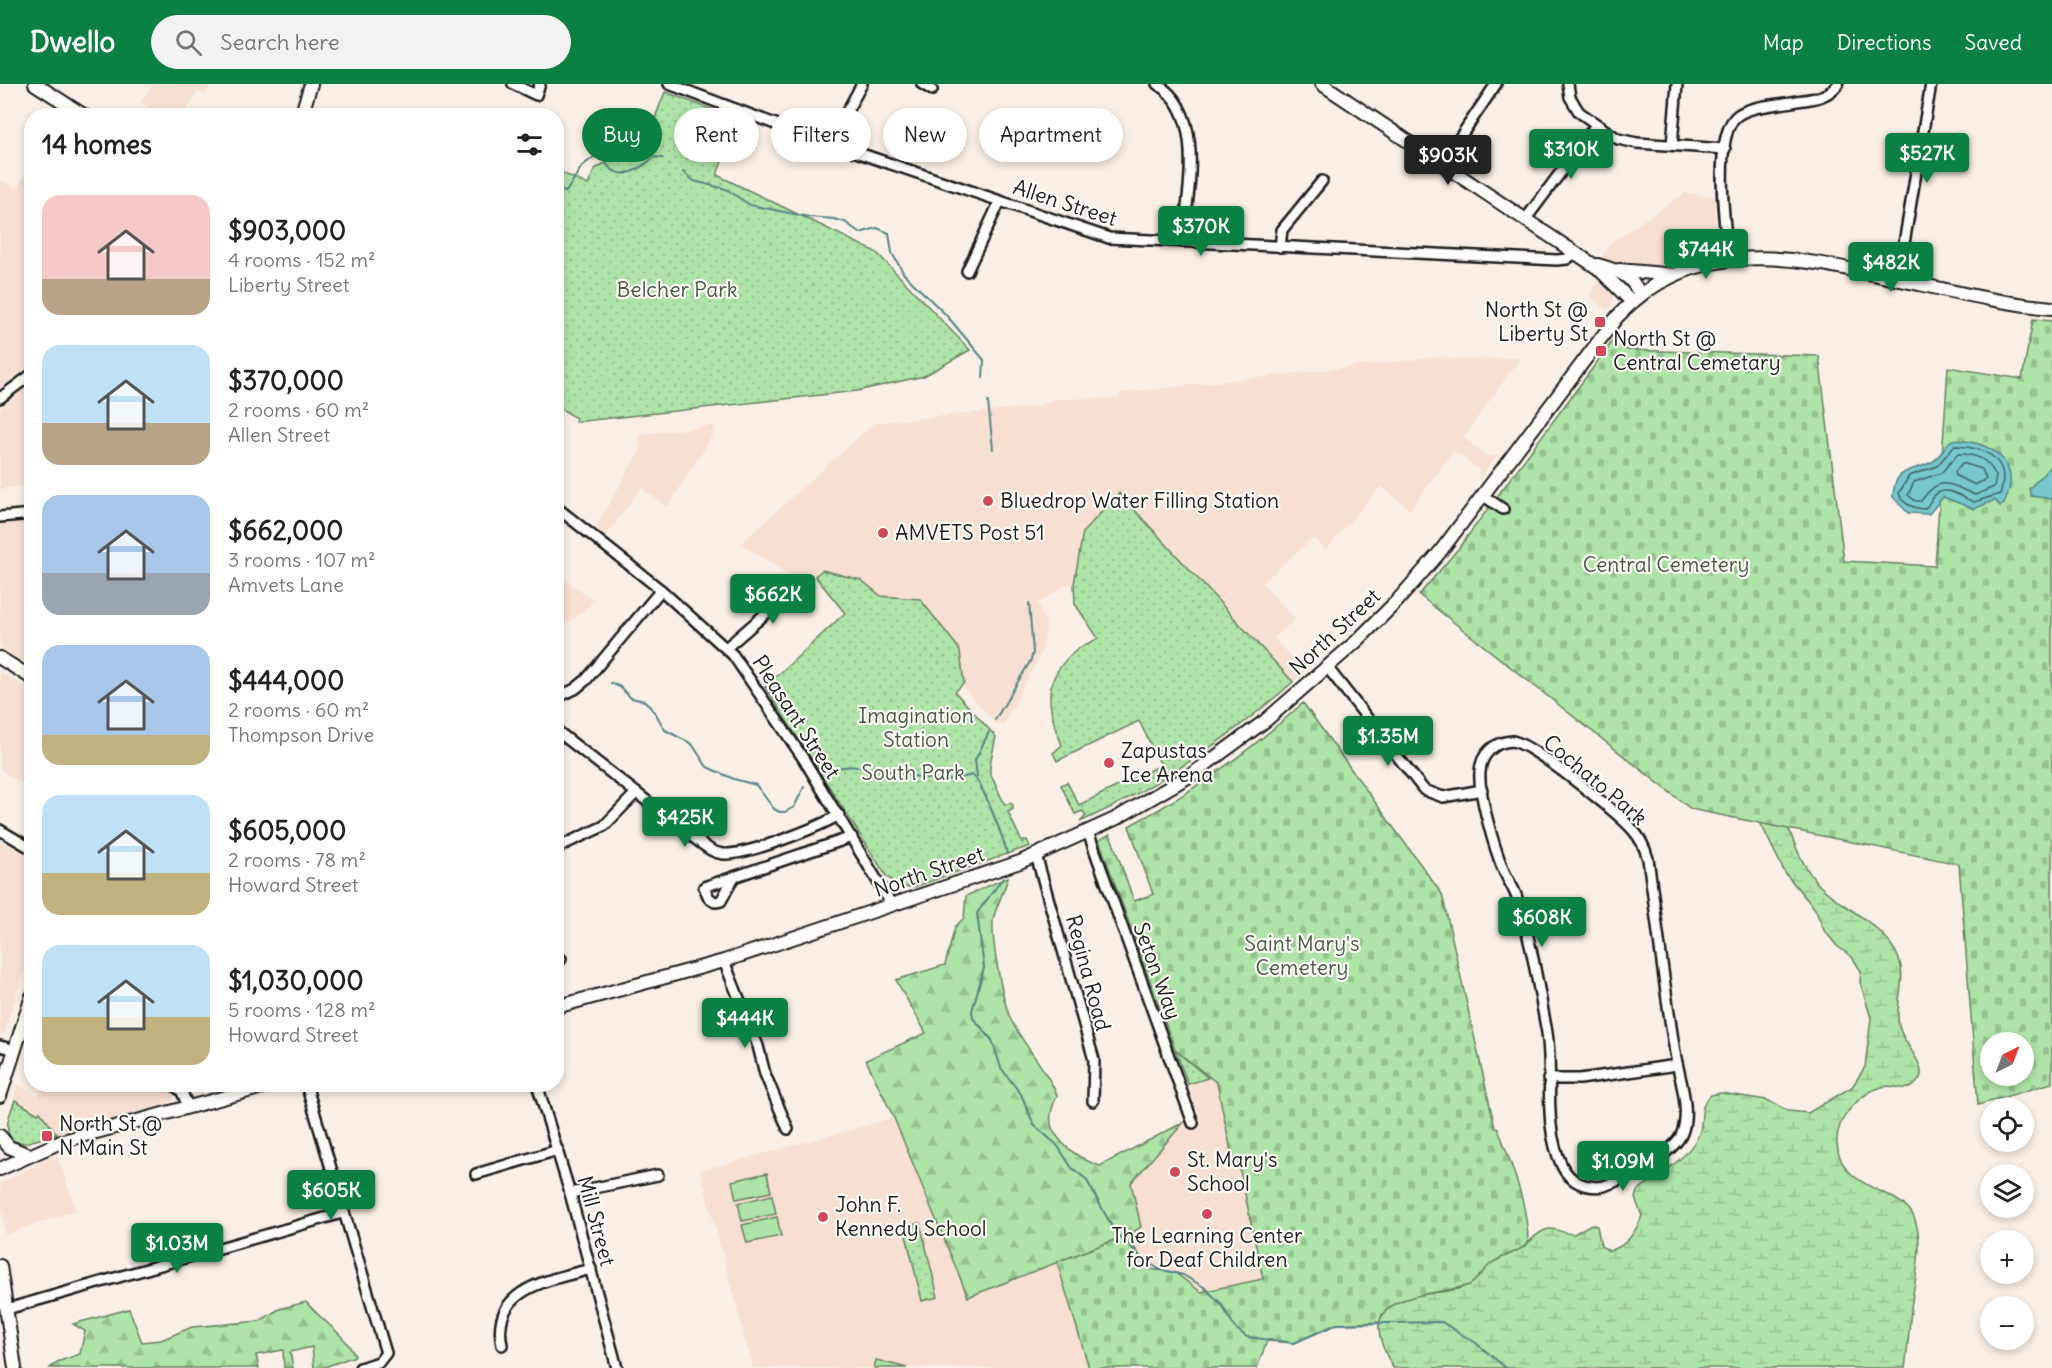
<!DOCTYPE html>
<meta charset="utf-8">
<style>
body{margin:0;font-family:Delius,sans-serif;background:#f2f2f2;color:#222;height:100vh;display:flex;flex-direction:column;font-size:22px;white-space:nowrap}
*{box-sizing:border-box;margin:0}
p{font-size:20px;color:#767676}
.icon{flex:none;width:33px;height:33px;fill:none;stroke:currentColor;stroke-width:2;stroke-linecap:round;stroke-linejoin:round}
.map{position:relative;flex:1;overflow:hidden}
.panel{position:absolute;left:24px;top:24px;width:540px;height:984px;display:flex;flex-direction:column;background:#fff;border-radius:24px;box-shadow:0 3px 9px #0003}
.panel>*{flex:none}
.banner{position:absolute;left:582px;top:24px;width:570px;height:54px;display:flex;gap:12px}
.needle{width:39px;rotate:42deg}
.buttons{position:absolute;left:1980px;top:948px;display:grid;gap:12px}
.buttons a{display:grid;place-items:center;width:54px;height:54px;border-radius:50%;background:#fff;box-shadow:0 3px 9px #0003;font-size:30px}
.price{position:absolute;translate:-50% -51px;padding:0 14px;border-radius:6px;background:#0b8043;color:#fff;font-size:20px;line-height:39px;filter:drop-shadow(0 2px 3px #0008)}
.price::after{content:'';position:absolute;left:50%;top:36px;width:18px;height:14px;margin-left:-9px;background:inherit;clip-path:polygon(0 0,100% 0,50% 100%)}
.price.selected{background:#222;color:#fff}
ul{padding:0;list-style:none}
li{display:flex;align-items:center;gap:18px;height:150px;padding:0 18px}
li span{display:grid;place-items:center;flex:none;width:168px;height:120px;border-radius:18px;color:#555}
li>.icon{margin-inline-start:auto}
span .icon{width:72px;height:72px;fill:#fffc;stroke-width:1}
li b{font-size:26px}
h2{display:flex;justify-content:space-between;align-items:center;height:72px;padding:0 18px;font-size:26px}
.pill{padding:0 21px;border-radius:27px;background:#fff;box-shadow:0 3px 9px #0003;font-size:21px;line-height:54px}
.pill.selected{background:#0b8043;color:#fff}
header{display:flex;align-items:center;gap:36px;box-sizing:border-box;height:84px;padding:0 30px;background:#0b8043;color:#fff}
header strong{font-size:28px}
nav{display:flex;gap:33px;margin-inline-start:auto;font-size:21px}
.search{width:420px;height:54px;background:#f2f2f2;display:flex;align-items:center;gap:15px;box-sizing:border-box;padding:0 21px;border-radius:33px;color:#767676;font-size:22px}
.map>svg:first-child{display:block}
</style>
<header>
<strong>Dwello</strong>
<div class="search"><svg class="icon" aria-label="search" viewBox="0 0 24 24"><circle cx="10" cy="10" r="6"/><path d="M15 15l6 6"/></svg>Search here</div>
<nav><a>Map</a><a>Directions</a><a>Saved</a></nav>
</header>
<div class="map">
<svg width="2052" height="1284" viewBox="0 0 2052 1284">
<defs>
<pattern id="forest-firs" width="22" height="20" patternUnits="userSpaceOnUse" patternTransform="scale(1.5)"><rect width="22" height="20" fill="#aee4a7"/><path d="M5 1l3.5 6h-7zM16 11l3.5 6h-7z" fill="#95c38f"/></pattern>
<pattern id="wetland-marsh" width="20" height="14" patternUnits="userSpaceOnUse" patternTransform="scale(1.5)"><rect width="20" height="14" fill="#aee4a7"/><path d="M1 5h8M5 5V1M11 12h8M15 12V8" fill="none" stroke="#95c38f"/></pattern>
<pattern id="cemetery-stones" width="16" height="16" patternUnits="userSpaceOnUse" patternTransform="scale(1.5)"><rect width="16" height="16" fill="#aee4a7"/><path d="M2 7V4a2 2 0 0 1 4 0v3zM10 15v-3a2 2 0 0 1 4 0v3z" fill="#95c38f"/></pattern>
<pattern id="park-dots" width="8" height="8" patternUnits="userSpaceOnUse" patternTransform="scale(1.5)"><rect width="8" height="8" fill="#aee4a7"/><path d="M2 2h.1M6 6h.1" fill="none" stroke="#95c38f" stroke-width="1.8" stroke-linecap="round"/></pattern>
</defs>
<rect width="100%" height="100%" fill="#faefe6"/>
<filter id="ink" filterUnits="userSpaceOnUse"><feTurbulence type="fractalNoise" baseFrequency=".0167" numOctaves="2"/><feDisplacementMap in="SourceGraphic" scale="12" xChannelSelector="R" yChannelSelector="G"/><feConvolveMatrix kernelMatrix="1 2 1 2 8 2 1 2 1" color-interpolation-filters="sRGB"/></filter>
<g filter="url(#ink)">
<g fill="#f7e0d1">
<polygon points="153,0 210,0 206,12 197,8 184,31 142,31 148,23 140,18"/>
<polygon points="31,81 31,280 0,305 0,96 17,104"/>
<polygon points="1685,109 1714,112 1719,167 1655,183 1631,182 1601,174 1611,158"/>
<polygon points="1597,197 1613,211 1613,220 1607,227 1590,212"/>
<polygon points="1446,272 1450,275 1520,274 1463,354 1489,373 1499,370 1479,396 1479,386 1454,367 1410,426 1381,402 1326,466 1313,454 1262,499 1295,535 1274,554 1298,581 1304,584 1311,582 1293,598 1119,410 1083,448 1074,500 1068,500 1038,519 1046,541 1043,565 1003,642 996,640 962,602 964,596 960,568 920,515 881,512 861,496 822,486 805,501 740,460 874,339 1037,322 1055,315 1109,314 1120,313 1119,309"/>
<polygon points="31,299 31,401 0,405 0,325"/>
<polygon points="714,342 715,347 668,423 641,404 606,452 595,444 640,366 638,350"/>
<polygon points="31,437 32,437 31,583 0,563 0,440"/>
<polygon points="557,490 593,516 585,526 557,547"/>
<polygon points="0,587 31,608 31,705 0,686"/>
<polygon points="0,756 32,775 31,863 4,951 0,949"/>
<polygon points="1175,966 1217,999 1233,1077 1238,1076 1263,1196 1201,1208 1174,1188 1148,1185 1134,1163 1133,1155 1126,1147 1120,1128 1143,1065 1198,1027"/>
<polygon points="18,1000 38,1012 45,1001 163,1001 172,1008 174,1013 168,1020 57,1050 40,1028 38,1030 13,1016"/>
<polygon points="893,1034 968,1213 1057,1178 1089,1284 753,1284 700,1087"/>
<polygon points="57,1070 76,1126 5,1151 0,1099"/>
</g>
<g fill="#aee4a7" stroke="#658062" stroke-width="1.5">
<polygon points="767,1089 771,1108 736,1115 732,1097"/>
<polygon points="772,1111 776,1130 742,1137 738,1119"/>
<polygon points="777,1133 781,1152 747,1159 742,1141"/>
<polygon points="876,1276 907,1284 874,1284"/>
</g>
<g fill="url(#forest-firs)" stroke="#658062" stroke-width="1.5">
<path d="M 1008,793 C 1005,806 998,818 994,832 C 989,850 1003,918 1011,936 C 1024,962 1046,984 1057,1011 C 1053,1021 1048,1033 1052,1044 C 1061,1063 1082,1076 1100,1082 L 1184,1038 L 1131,1099 L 1141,1143 L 1130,1150 L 968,1213 L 894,1034 L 866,976 L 926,949 L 896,896 L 945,881 L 955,843 L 964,834 L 966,812 Z"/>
<path d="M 306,1218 C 323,1238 344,1249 355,1272 L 322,1284 L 314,1284 L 312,1263 L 290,1268 L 293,1284 L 284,1284 L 283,1266 L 256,1271 L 259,1284 L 50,1284 L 57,1278 L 80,1270 L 85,1247 L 73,1240 L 129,1225 L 142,1258 L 161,1256 L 192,1243 L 260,1237 L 279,1225 Z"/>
</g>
<path fill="url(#wetland-marsh)" stroke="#658062" stroke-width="1.5" d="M 1782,725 C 1791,751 1800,781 1820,802 C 1846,827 1884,839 1899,875 C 1907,897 1894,919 1899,942 C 1902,958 1923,977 1921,991 C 1920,996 1914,1003 1909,1004 C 1901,1006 1891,1000 1882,1003 C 1860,1009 1835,1035 1837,1060 C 1840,1106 1900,1105 1913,1131 C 1926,1158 1914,1196 1911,1225 C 1909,1245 1908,1264 1905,1284 L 1393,1284 C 1386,1271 1373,1246 1382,1232 C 1400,1203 1444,1214 1470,1200 C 1478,1196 1483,1186 1489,1181 C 1499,1172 1512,1171 1522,1164 C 1531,1158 1536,1148 1548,1145 C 1556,1144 1565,1150 1574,1150 L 1591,1140 L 1597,1142 L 1601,1162 L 1609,1167 C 1627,1162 1635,1149 1642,1132 L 1635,1114 L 1637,1107 C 1658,1090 1683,1079 1697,1054 C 1706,1039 1696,1024 1711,1011 L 1721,1009 L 1767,1016 L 1788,1027 L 1808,1029 L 1852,1003 L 1865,983 L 1871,934 L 1860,898 L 1861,887 L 1852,873 L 1837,862 L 1824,846 L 1815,825 L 1785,789 L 1760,738 Z"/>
<g fill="url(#cemetery-stones)" stroke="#658062" stroke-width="1.5" fill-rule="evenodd">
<path d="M 2033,235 L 2052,237 L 2052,999 L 1978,1021 L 1959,780 L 1691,725 L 1419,511 L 1458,465 L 1615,254 L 1627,266 L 1819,272 L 1844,477 L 1935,482 L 1948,283 L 2022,295 ZM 1990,958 L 2024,958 L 2024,992 L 1990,992 Z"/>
<path d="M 1303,619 L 1442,810 L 1495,1044 L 1498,1044 C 1511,1081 1528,1119 1528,1159 C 1519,1169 1503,1171 1492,1179 C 1483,1185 1479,1196 1469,1201 C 1448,1209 1383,1209 1380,1238 L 1337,1240 L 1294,1259 L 1267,1257 L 1257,1284 L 1089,1284 L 1057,1178 L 1130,1150 L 1134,1163 L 1148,1185 L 1174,1188 L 1201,1208 L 1263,1195 L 1238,1077 L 1233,1077 L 1217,999 L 1175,966 L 1099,756 L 1110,750 L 1134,817 L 1153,810 L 1129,742 C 1192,709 1250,667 1303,619 Z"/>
</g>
<g fill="url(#park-dots)" stroke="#658062" stroke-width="1.5">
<polygon points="665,8 738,35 717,91 876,168 970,266 924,292 857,307 575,338 576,334 557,322 556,86 588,101 595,85 618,71 631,50 646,57"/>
<path d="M 1119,409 L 1293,598 C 1228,655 1159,703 1080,738 L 1086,732 L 1083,727 L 1075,730 L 1061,701 L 1067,698 L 1079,721 L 1161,681 L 1139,637 L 1057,677 L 1053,669 L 1062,661 C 1047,623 1040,594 1078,565 C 1084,560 1091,559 1098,554 L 1075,520 L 1074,500 L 1083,448 Z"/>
<polygon points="822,486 861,496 881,512 920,515 957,562 960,568 964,599 955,608 996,653 990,680 990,689 1005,721 1010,719 1013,721 1013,725 1008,728 1022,758 1027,756 1030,762 914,803 900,803 887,793 765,603 845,529 815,492"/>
<polygon points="1175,966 1208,994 1188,1000"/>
<path d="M 15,1016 L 38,1030 L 40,1028 L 57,1050 L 25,1059 L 13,1057 C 2,1044 10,1030 15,1016 Z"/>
<polygon points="920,1139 938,1213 922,1217 904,1143"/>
</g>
<g fill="#77c8ce" stroke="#538387" stroke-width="1.5">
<path d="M 1952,356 C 1991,357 2024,377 2004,420 L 2000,422 L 1995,416 L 1974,425 L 1943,413 L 1929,430 L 1908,429 L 1893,413 C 1894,382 1913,388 1932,378 C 1941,373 1943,362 1952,356 Z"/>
<polygon points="2052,381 2052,415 2031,412 2029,405"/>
</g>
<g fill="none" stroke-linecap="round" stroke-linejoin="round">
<g stroke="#406163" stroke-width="1.5">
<path d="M 1954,362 C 1985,363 2012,375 2000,410 L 1974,418 C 1961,413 1944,399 1933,413 C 1929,418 1929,422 1924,425 C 1914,424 1902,421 1899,409 L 1909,392 L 1937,382 Z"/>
<path d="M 1958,370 C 1977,370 1988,375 1996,392 L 1994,403 L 1975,411 C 1949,400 1940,390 1921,417 L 1915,417 L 1908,411 L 1914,398 L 1941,389 Z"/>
<polygon points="1962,379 1982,385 1986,395 1975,401 1956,392 1955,388"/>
</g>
<g stroke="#538387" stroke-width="2">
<polyline points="683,88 694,97 726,105 750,121 809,133 834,135 845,138 860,149 877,144 889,149 892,169 904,190 948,233 984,276 983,294"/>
<path d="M 556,96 L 558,106 L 566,108 L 582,82 L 598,70 C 605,75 606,83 614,87 C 630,96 645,78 656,73 L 662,74"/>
<polyline points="988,318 993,365"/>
<polyline points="611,599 620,603 631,614 645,617 656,630 665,646 692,660 707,683 734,695 756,701 774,725 780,728 785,728 794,723 804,703"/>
<polyline points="995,636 1031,576 1033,568 1029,519"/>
<path d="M 824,689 C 851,671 911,696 945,696 C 954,696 964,693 972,691 C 981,695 1005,758 1007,770"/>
<polyline points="977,692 975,676 989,648"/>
<polyline points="1003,794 977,829 984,884 972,927 973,934 992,956 1001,984 1021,1010 1034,1041 1057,1061 1072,1084 1086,1095 1115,1148 1144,1176 1159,1185 1183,1191 1204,1203 1222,1221 1235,1244 1247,1253 1294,1259 1337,1240 1442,1238 1476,1259 1506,1284"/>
</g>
<defs>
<g id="minor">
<polyline points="513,0 536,11 540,0"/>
<polyline points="669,0 791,46 1109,154 1557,176 1567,175 1575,169"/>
<polyline points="922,0 932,6"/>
<path d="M 1157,0 C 1207,30 1187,110 1183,158"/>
<polyline points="1568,0 1570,13 1579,28 1618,55 1637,59 1725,65"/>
<polyline points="835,61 845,31 862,0"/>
<polyline points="1672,61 1677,0"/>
<polyline points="1442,80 1496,0"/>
<polyline points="1525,136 1596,41"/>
<polyline points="1280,163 1282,146 1322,97"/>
<path d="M 1729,175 C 1725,147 1712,49 1738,31 C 1753,21 1779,21 1797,17 C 1812,15 1828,14 1838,0"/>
<polyline points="967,187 1000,117"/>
<polyline points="1898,195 1931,0"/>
<polyline points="0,314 32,290"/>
<polyline points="1482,411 1503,425"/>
<polyline points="556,423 661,506 733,571 803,674 892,821"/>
<polyline points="0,433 32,430"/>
<polyline points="726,564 801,499"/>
<polyline points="1327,583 1424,706 1443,713 1482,706"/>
<polyline points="556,614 575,605 586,596 661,506"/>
<path d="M 556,646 L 698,757 C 706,763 713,769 723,770 C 746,772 817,744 839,731"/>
<path d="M 1512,657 C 1531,659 1618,729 1633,746 C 1641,755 1645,764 1648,775 C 1657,838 1664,900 1674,962 C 1677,988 1692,1023 1682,1049 C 1674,1070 1626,1094 1604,1102 C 1586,1105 1570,1098 1562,1082 C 1541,1038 1555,988 1546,943 C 1538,901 1531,855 1517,814 C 1514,804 1507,795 1503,785 C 1495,766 1478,709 1480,688 C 1481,670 1494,658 1512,657 Z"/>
<polyline points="0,746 32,765"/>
<polyline points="1088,748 1193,1039"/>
<polyline points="556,764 604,742 636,709"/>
<polyline points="1036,771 1094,976 1093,1017"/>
<polyline points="734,793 721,817 715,818 709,814 704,803 852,753"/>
<polyline points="724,877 758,962 765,990 788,1045"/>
<polyline points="556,881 561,875"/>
<polyline points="0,962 15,966"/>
<polyline points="1548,995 1580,995 1677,981"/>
<polyline points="173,1000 182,1008 188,1023"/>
<polyline points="306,1000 386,1269 379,1278 360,1284"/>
<polyline points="537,1000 570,1109 617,1284"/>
<polyline points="476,1090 558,1066"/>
<polyline points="570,1109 658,1091"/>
<polyline points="7,1225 342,1129"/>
<path d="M 502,1261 C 490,1204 550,1196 591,1185"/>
</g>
<g id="major">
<polyline points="35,0 85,32"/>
<polyline points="1322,0 1598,184 1632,218"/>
<polyline points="301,32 311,0"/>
<path d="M 1598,181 C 1619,187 1631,190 1640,211"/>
<polyline points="1619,186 1675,191"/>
<polyline points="0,574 32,594"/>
<path d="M 556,923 L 724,877 L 1020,778 L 1115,735 L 1191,691 L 1265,637 L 1357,557 L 1398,516 L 1440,468 L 1617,233 C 1693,151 1794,172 1891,194 C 1944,205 1997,219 2052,224"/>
<polyline points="0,1012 32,912"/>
<polyline points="0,1052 9,1063 29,1071"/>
<polyline points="0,1085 63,1057 274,1000"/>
<polyline points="0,1182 15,1284"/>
</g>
</defs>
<use href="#minor" stroke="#1c1c1c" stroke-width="14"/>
<use href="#major" stroke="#1c1c1c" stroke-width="16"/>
<use href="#minor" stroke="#fdfcf7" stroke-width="9"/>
<use href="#major" stroke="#fdfcf7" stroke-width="12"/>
</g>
</g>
<g fill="#d1495b" stroke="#fdfcf7" stroke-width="2">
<rect x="1594" y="232" width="12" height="12" rx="3"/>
<rect x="1595" y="261" width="12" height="12" rx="3"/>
<circle cx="988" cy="417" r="6"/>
<circle cx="883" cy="449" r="6"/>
<circle cx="1109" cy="679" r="6"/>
<rect x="41" y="1046" width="12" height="12" rx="3"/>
<circle cx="1175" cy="1088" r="6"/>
<circle cx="1207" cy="1130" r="6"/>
<circle cx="823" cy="1133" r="6"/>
</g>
<g text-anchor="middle" stroke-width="4.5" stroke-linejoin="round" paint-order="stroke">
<g font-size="21" fill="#1c1c1c" stroke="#fdfcf7">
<text transform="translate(1065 119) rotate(18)" y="7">Allen Street</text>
<text transform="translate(1335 548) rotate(-43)" y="7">North Street</text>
<text transform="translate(796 633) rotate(57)" y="7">Pleasant Street</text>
<text transform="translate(1595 696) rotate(40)" y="7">Cochato Park</text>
<text transform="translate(929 788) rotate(-19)" y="7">North Street</text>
<text transform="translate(1157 887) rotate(70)" y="7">Seton Way</text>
<text transform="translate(1088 889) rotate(75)" y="7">Regina Road</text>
<text transform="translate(596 1137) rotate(75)" y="7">Mill Street</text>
</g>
<g font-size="21" fill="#485846" stroke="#fdfcf7">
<text x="677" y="213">Belcher Park</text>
<text x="1666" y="488">Central Cemetery</text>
<text x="916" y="639">Imagination<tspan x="916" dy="24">Station</tspan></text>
<text x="913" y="696">South Park</text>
<text x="1302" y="867">Saint Mary's<tspan x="1302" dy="24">Cemetery</tspan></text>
</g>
<g font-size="21" fill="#1c1c1c" stroke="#fdfcf7" text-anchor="start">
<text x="1588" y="233" text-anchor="end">North St @<tspan x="1588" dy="24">Liberty St</tspan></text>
<text x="1613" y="262">North St @<tspan x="1613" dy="24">Central Cemetary</tspan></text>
<text x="1000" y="424">Bluedrop Water Filling Station</text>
<text x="895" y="456">AMVETS Post 51</text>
<text x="1121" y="674">Zapustas<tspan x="1121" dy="24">Ice Arena</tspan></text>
<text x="59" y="1047">North St @<tspan x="59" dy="24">N Main St</tspan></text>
<text x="1187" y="1083">St. Mary's<tspan x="1187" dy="24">School</tspan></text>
<text x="835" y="1128">John F.<tspan x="835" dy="24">Kennedy School</tspan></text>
<text x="1207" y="1159" text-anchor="middle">The Learning Center<tspan x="1207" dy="24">for Deaf Children</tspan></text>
</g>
</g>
</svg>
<div class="buttons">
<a><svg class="needle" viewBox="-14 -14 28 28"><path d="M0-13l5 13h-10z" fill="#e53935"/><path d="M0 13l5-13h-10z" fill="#767676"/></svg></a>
<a><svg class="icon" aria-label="locate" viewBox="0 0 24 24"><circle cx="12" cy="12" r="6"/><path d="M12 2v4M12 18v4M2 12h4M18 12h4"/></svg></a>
<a><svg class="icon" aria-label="layers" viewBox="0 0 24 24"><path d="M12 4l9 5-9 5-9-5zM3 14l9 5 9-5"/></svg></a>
<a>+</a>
<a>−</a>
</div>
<b class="price" style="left:1571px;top:96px">$310K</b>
<b class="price" style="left:1927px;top:100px">$527K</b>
<b class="price selected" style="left:1448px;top:102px">$903K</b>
<b class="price" style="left:1201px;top:173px">$370K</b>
<b class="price" style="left:1706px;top:196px">$744K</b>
<b class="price" style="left:1891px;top:209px">$482K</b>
<b class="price" style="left:773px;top:541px">$662K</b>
<b class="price" style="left:1388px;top:683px">$1.35M</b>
<b class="price" style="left:685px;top:764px">$425K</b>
<b class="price" style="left:1542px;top:864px">$608K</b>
<b class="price" style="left:745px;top:965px">$444K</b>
<b class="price" style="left:1623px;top:1108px">$1.09M</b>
<b class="price" style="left:331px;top:1137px">$605K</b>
<b class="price" style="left:177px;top:1190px">$1.03M</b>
<div class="banner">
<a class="pill selected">Buy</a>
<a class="pill">Rent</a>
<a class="pill">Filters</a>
<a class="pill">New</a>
<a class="pill">Apartment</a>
</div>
<section class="panel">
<h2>14 homes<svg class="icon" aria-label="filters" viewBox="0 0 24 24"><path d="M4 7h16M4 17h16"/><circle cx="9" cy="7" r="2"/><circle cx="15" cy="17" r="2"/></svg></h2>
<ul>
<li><span style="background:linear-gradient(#f6c9c9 70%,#b9a48a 0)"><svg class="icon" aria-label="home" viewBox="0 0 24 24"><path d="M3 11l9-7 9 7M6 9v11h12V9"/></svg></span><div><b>$903,000</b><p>4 rooms · 152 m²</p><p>Liberty Street</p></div></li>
<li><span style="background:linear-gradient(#bfe0f5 65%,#b9a48a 0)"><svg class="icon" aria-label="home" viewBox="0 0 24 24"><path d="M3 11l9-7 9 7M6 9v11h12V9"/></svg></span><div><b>$370,000</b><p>2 rooms · 60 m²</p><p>Allen Street</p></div></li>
<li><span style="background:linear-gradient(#a9c7e8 65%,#9aa5b1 0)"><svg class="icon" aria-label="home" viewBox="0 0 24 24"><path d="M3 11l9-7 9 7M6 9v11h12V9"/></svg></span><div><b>$662,000</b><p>3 rooms · 107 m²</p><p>Amvets Lane</p></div></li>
<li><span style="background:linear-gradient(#a9c7e8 75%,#c2b280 0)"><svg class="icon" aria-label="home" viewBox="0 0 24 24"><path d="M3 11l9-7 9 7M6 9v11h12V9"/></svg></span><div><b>$444,000</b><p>2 rooms · 60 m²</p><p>Thompson Drive</p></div></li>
<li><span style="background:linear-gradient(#bfe0f5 65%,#c2b280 0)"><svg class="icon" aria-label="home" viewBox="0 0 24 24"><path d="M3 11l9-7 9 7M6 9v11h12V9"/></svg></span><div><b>$605,000</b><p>2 rooms · 78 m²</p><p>Howard Street</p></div></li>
<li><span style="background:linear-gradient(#bfe0f5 60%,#c2b280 0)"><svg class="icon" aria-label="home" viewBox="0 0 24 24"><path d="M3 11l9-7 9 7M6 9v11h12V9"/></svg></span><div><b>$1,030,000</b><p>5 rooms · 128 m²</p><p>Howard Street</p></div></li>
</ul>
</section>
</div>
